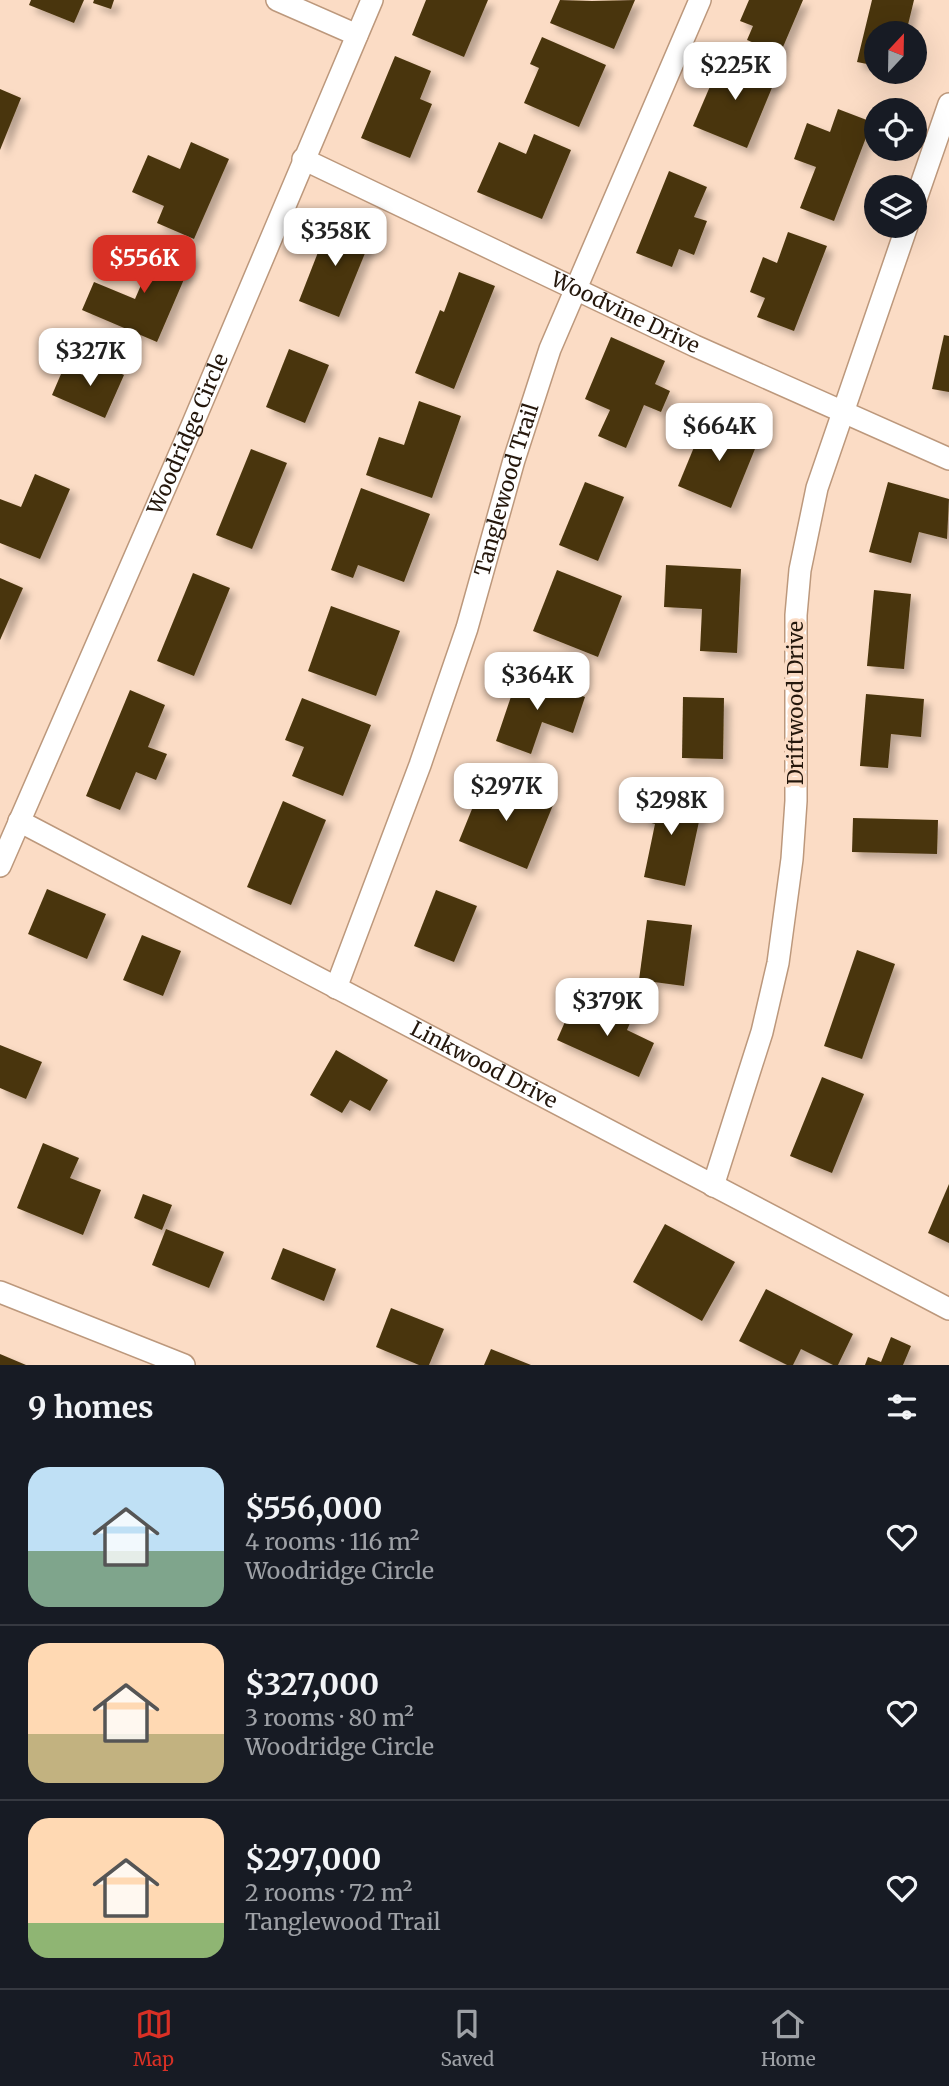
<!DOCTYPE html>
<meta charset="utf-8">
<style>
body{margin:0;font-family:Merriweather,serif;background:#20242c;color:#f1f3f6;height:100vh;display:flex;flex-direction:column;font-size:26px;white-space:nowrap}
*{box-sizing:border-box;margin:0}
p{font-size:23px;color:#9ea1a6}
.icon{flex:none;width:38px;height:38px;fill:none;stroke:currentColor;stroke-width:2;stroke-linecap:round;stroke-linejoin:round}
.map{position:relative;height:1365px;overflow:hidden}
.details{display:flex;flex-direction:column;background:#171b24;flex:1}
.details>*{flex:none}
.needle{width:46px;rotate:22deg}
.controls{position:absolute;left:864px;top:21px;display:grid;gap:14px}
.controls a{display:grid;place-items:center;width:63px;height:63px;border-radius:50%;background:#171b24;box-shadow:0 7px 28px #0002;font-size:35px}
.price{position:absolute;translate:-50% -60px;padding:0 16px;border-radius:14px;background:#fff;color:#222;font-size:23px;line-height:46px;filter:drop-shadow(0 2px 4px #0008)}
.price::after{content:'';position:absolute;left:50%;top:42px;width:21px;height:16px;margin-left:-10px;background:inherit;clip-path:polygon(0 0,100% 0,50% 100%)}
.price.selected{background:#d93025;color:#fff}
ul{padding:0;list-style:none}
li{display:flex;align-items:center;gap:21px;height:175px;padding:0 28px}
li+li{border-top:2px solid #363941}
li span{display:grid;place-items:center;flex:none;width:196px;height:140px;border-radius:21px;color:#555}
li>.icon{margin-inline-start:auto}
span .icon{width:84px;height:84px;fill:#fffc;stroke-width:1}
li b{font-size:30px}
h2{display:flex;justify-content:space-between;align-items:center;height:84px;padding:0 28px;font-size:30px}
.tabs{display:flex;justify-content:space-around;align-items:center;height:98px;border-top:2px solid #363941;background:#171b24;font-size:19px;color:#9ea1a6}
.tabs a{display:grid;justify-items:center;gap:4px}
.tabs .selected{color:#d93025}
.map>svg:first-child{display:block}
</style>
<div class="map">
<svg width="949" height="1365" viewBox="0 0 949 1365">
<defs>
<filter id="shadow"><feDropShadow dx="6" dy="6" stdDeviation="3.5" flood-color="#0004"/></filter>
</defs>
<rect width="100%" height="100%" fill="#fbdcc5"/>
<g fill="#4a350c" filter="url(#shadow)">
<polygon points="31,0 84,0 74,23 29,5"/>
<polygon points="94,0 114,0 111,9 93,3"/>
<polygon points="426,0 488,0 464,57 412,35"/>
<polygon points="560,0 592,1 635,0 614,49 550,23"/>
<polygon points="749,0 803,0 780,54 747,40 753,26 740,21"/>
<polygon points="872,0 914,0 906,33 877,33 877,66 857,62"/>
<polygon points="542,37 606,65 579,127 524,103 539,68 530,64"/>
<polygon points="395,56 431,71 420,99 432,104 410,158 361,138"/>
<polygon points="723,56 776,78 747,148 693,126"/>
<polygon points="0,89 21,98 0,150"/>
<polygon points="838,109 872,122 834,221 800,208 816,167 794,159 807,123 830,132"/>
<polygon points="534,134 571,150 542,219 477,192 499,142 526,154"/>
<polygon points="191,142 229,159 194,239 157,223 164,206 132,192 148,155 180,169"/>
<polygon points="669,171 707,187 694,217 707,221 694,255 679,249 672,267 636,253"/>
<polygon points="331,219 372,236 339,317 299,301"/>
<polygon points="788,232 827,246 794,331 757,317 765,298 750,292 763,257 777,263"/>
<polygon points="160,241 194,256 157,342 82,310 94,282 135,299"/>
<polygon points="459,272 495,286 454,389 415,373 440,310 444,312"/>
<polygon points="944,335 949,336 949,392 932,389"/>
<polygon points="611,337 665,361 655,384 670,391 661,412 644,405 626,448 598,436 610,410 585,399"/>
<polygon points="289,349 329,365 305,423 266,407"/>
<polygon points="92,360 124,375 105,418 52,395 64,367 85,376"/>
<polygon points="419,401 461,416 432,498 366,475 379,437 404,445"/>
<polygon points="706,418 759,439 731,508 678,486"/>
<polygon points="251,449 287,463 252,549 216,535"/>
<polygon points="35,474 70,489 40,559 0,543 0,499 21,507"/>
<polygon points="585,482 624,497 598,561 559,545"/>
<polygon points="888,482 949,499 947,539 919,532 911,563 869,552"/>
<polygon points="361,488 430,514 404,582 358,565 353,578 331,570"/>
<polygon points="666,565 741,569 737,653 700,651 702,609 664,607"/>
<polygon points="557,570 622,596 598,657 533,631"/>
<polygon points="193,573 230,588 194,676 157,661"/>
<polygon points="0,578 23,588 0,640"/>
<polygon points="874,590 911,594 904,669 867,666"/>
<polygon points="331,606 400,631 376,696 308,671"/>
<polygon points="519,673 585,697 573,733 542,722 531,754 496,741"/>
<polygon points="130,690 165,705 148,747 167,754 156,780 136,772 120,810 86,796"/>
<polygon points="866,694 924,699 921,737 891,734 888,768 860,766"/>
<polygon points="683,697 724,698 723,759 682,758"/>
<polygon points="302,698 371,725 343,796 292,776 304,747 285,740"/>
<polygon points="485,777 553,805 527,869 459,841"/>
<polygon points="650,791 703,803 685,886 644,877 655,824 644,821"/>
<polygon points="283,801 326,820 291,905 247,887"/>
<polygon points="853,818 938,820 937,854 852,852"/>
<polygon points="47,889 106,914 87,959 28,934"/>
<polygon points="436,890 477,906 454,962 414,946"/>
<polygon points="647,920 692,925 684,986 639,980"/>
<polygon points="142,935 181,951 163,996 123,980"/>
<polygon points="857,950 895,964 862,1059 824,1046"/>
<polygon points="596,1000 633,1016 627,1030 654,1043 639,1077 557,1040 571,1008 589,1016"/>
<polygon points="0,1045 42,1062 26,1099 0,1088"/>
<polygon points="336,1050 388,1080 370,1111 350,1100 342,1113 310,1095"/>
<polygon points="822,1077 864,1094 832,1173 790,1156"/>
<polygon points="43,1143 79,1158 70,1178 101,1190 83,1235 17,1208"/>
<polygon points="949,1184 949,1243 928,1233"/>
<polygon points="143,1194 172,1205 162,1230 134,1218"/>
<polygon points="665,1224 735,1262 702,1321 633,1282"/>
<polygon points="166,1229 224,1252 209,1288 152,1265"/>
<polygon points="283,1248 336,1269 324,1301 271,1279"/>
<polygon points="766,1289 853,1334 838,1365 833,1365 801,1349 793,1365 787,1365 739,1341"/>
<polygon points="391,1308 444,1329 429,1365 419,1365 376,1347"/>
<polygon points="891,1337 911,1346 903,1365 865,1365 868,1357 881,1362"/>
<polygon points="491,1349 531,1365 484,1365"/>
<polygon points="0,1354 26,1365 0,1365"/>
</g>
<g fill="none" stroke-linecap="round" stroke-linejoin="round">
<defs>
<g id="minor">
<polyline points="277,0 357,35"/>
<path id="s1" d="M 303,159 L 695,346 L 949,459"/>
<polyline points="915,202 949,104"/>
<path id="s2" d="M 19,821 L 949,1309"/>
<path id="s3" d="M 0,866 L 191,428 L 372,0"/>
<path id="s4" d="M 336,988 L 420,765 L 467,628 L 514,460 L 550,349 L 700,0"/>
<polyline points="713,1186 762,1032 778,963 792,859 796,801 796,615 800,570 817,488 907,226"/>
<polyline points="0,1292 184,1365"/>
</g>
</defs>
<use href="#minor" stroke="#bc987c" stroke-width="24"/>
<use href="#minor" stroke="#fff" stroke-width="21"/>
</g>
<g text-anchor="middle" stroke-width="7" stroke-linejoin="round" paint-order="stroke">
<g font-size="21" fill="#24170c" stroke="#fbdcc5">
<text dy="7" stroke="none"><textPath href="#s1" startOffset="357">Woodvine Drive</textPath></text>
<text dy="7" stroke="none"><textPath href="#s3" startOffset="471">Woodridge Circle</textPath></text>
<text dy="7" stroke="none"><textPath href="#s4" startOffset="527">Tanglewood Trail</textPath></text>
<text transform="translate(796 703) rotate(-90)" y="7">Driftwood Drive</text>
<text dy="7" stroke="none"><textPath href="#s2" startOffset="525">Linkwood Drive</textPath></text>
</g>
</g>
</svg>
<div class="controls">
<a><svg class="needle" viewBox="-14 -14 28 28"><path d="M0-13l5 13h-10z" fill="#e53935"/><path d="M0 13l5-13h-10z" fill="#9ea1a6"/></svg></a>
<a><svg class="icon" aria-label="locate" viewBox="0 0 24 24"><circle cx="12" cy="12" r="6"/><path d="M12 2v4M12 18v4M2 12h4M18 12h4"/></svg></a>
<a><svg class="icon" aria-label="layers" viewBox="0 0 24 24"><path d="M12 4l9 5-9 5-9-5zM3 14l9 5 9-5"/></svg></a>
</div>
<b class="price" style="left:735px;top:102px">$225K</b>
<b class="price" style="left:335px;top:268px">$358K</b>
<b class="price selected" style="left:144px;top:295px">$556K</b>
<b class="price" style="left:90px;top:388px">$327K</b>
<b class="price" style="left:719px;top:463px">$664K</b>
<b class="price" style="left:537px;top:712px">$364K</b>
<b class="price" style="left:506px;top:823px">$297K</b>
<b class="price" style="left:671px;top:837px">$298K</b>
<b class="price" style="left:607px;top:1038px">$379K</b>
</div>
<section class="details">
<h2>9 homes<svg class="icon" aria-label="filters" viewBox="0 0 24 24"><path d="M4 7h16M4 17h16"/><circle cx="9" cy="7" r="2"/><circle cx="15" cy="17" r="2"/></svg></h2>
<ul>
<li><span style="background:linear-gradient(#bfe0f5 60%,#7fa58c 0)"><svg class="icon" aria-label="home" viewBox="0 0 24 24"><path d="M3 11l9-7 9 7M6 9v11h12V9"/></svg></span><div><b>$556,000</b><p>4 rooms · 116 m²</p><p>Woodridge Circle</p></div><svg class="icon" aria-label="heart" viewBox="0 0 24 24"><path d="M12 20l-8-8c-3-5 5-10 8-4 3-6 11-1 8 4z"/></svg></li>
<li><span style="background:linear-gradient(#ffd9b3 65%,#c2b280 0)"><svg class="icon" aria-label="home" viewBox="0 0 24 24"><path d="M3 11l9-7 9 7M6 9v11h12V9"/></svg></span><div><b>$327,000</b><p>3 rooms · 80 m²</p><p>Woodridge Circle</p></div><svg class="icon" aria-label="heart" viewBox="0 0 24 24"><path d="M12 20l-8-8c-3-5 5-10 8-4 3-6 11-1 8 4z"/></svg></li>
<li><span style="background:linear-gradient(#ffd9b3 75%,#8fb573 0)"><svg class="icon" aria-label="home" viewBox="0 0 24 24"><path d="M3 11l9-7 9 7M6 9v11h12V9"/></svg></span><div><b>$297,000</b><p>2 rooms · 72 m²</p><p>Tanglewood Trail</p></div><svg class="icon" aria-label="heart" viewBox="0 0 24 24"><path d="M12 20l-8-8c-3-5 5-10 8-4 3-6 11-1 8 4z"/></svg></li>
</ul>
</section>
<nav class="tabs">
<a class="selected"><svg class="icon" aria-label="map" viewBox="0 0 24 24"><path d="M3 6l6-2 6 2 6-2v14l-6 2-6-2-6 2zM9 4v14M15 6v14"/></svg>Map</a>
<a><svg class="icon" aria-label="saved" viewBox="0 0 24 24"><path d="M7 4h10v16l-5-4-5 4z"/></svg>Saved</a>
<a><svg class="icon" aria-label="home" viewBox="0 0 24 24"><path d="M3 11l9-7 9 7M6 9v11h12V9"/></svg>Home</a>
</nav>
